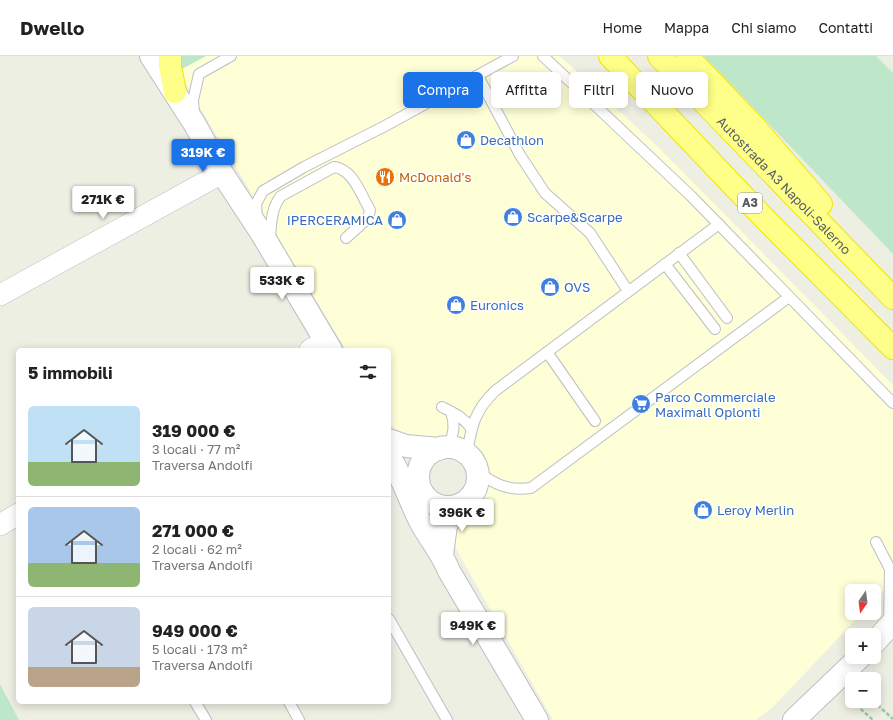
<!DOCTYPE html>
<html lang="it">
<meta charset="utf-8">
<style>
body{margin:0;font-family:"Golos Text",sans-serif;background:#f2f2f2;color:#222;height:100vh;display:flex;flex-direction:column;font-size:15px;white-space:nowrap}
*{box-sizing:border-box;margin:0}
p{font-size:13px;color:#767676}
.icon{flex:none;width:22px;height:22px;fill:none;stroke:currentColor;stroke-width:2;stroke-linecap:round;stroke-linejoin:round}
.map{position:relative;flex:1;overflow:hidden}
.panel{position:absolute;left:16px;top:292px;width:375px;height:356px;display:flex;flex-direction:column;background:#fff;border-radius:6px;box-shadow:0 2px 10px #0003}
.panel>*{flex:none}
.top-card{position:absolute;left:403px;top:16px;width:380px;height:36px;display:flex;gap:8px}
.needle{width:26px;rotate:194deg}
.buttons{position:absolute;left:845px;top:528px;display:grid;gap:8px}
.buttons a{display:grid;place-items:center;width:36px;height:36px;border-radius:6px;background:#fff;box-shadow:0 2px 10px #0003;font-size:20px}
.price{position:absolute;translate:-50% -34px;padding:0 9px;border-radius:4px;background:#fff;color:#222;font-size:13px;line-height:26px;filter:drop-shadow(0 1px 2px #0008)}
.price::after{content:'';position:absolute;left:50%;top:24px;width:12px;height:9px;margin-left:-6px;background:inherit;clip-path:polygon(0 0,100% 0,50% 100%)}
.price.current{background:#1a73e8;color:#fff}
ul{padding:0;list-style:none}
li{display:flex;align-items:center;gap:12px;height:100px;padding:0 12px}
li+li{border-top:1px solid #e0e0e0}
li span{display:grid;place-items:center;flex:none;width:112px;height:80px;border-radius:6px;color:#555}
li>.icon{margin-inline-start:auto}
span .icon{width:48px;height:48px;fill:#fffc;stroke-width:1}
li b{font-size:17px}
h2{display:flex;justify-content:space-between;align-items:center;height:48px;padding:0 12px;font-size:17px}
.pill{padding:0 14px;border-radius:6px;background:#fff;box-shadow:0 2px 10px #0003;font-size:14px;line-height:36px}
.pill.current{background:#1a73e8;color:#fff}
header{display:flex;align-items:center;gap:24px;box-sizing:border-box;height:56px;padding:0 20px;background:#fff;border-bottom:1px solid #e0e0e0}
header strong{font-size:19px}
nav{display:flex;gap:22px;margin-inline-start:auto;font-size:14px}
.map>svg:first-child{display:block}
</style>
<header>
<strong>Dwello</strong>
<nav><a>Home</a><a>Mappa</a><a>Chi siamo</a><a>Contatti</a></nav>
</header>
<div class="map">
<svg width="893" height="664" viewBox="0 0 893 664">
<rect width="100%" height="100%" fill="#eeefe3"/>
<polygon fill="#feffd7" points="206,0 560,0 659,92 893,329 893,524 874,545 874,535 852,535 852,557 862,557 773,651 756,664 553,664 456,493 454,481 457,472 474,449 488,415 484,405 477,394 461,383 441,381 430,385 403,385 392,370 389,366 389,294 346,294 178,15"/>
<g fill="#bee7c9">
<polygon points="180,0 206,0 178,15"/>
<polygon points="704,0 876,0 893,17 893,198"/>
<polygon points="0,628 19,664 0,664"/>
</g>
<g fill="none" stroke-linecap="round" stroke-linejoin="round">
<defs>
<g id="service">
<polyline points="543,0 691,140 893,347"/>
<polyline points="478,20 520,99 545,137 590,177 628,235"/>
<polyline points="194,59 193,44 199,18 231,0"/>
<polyline points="257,162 256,148 263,135 304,111 385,70 513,0"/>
<path d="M 270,184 C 271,169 271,152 281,140 L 334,111 C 353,113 361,139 370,154 L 368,162 L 346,182"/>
<polyline points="679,197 727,262"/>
<polyline points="665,208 715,273"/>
<polyline points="547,296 595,365"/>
<path d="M 442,351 C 454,357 463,361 471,372"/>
<path d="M 449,391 C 453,378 456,369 451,356"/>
<path d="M 467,398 C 471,371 475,354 495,335 L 719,168"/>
<path d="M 478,415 C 494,429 510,435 531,432 L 789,241"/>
<polyline points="876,486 890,513 889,569"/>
<polyline points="389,563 447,664"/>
<polyline points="195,646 206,664"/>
<polyline points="289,646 299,664"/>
</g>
<g id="minor">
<polyline points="0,239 222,117"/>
<polyline points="310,294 325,285"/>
<polyline points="0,469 18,458"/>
</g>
<g id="tertiary">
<polyline points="151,0 194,67 222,117 262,178 331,294"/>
<polyline points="389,384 406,390 439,393"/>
<circle cx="448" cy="421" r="30"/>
<path d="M 389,400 C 402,420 409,443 420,465 C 429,482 442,497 449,515 L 537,664"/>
<polyline points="442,499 446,469 461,448"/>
</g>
<g id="secondary">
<polyline points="874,587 893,566"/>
<polyline points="794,664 860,601"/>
</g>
<g id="motorway">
<polyline points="170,0 170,10 175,36"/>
<polyline points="610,0 766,164 893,292"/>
<path id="s1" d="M 659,0 L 893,242"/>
<polyline points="687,0 753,69 821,148"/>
</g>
</defs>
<use href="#service" stroke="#bdbec5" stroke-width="12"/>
<use href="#minor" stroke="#bdbec5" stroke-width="22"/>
<use href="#tertiary" stroke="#bdbec5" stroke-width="24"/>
<use href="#secondary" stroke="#bfc0c9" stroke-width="24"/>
<use href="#motorway" stroke="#f1e500" stroke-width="24"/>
<g stroke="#96c8b1" stroke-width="2.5" stroke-dasharray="4 2" stroke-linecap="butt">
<polyline points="847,641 873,664"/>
<polyline points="873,645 893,663"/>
</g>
<use href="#service" stroke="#fff" stroke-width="10"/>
<use href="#minor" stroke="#fff" stroke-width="21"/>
<use href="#tertiary" stroke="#fff" stroke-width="22"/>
<use href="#secondary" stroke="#fff" stroke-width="22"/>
<use href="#motorway" stroke="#feff89" stroke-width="22"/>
</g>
<defs>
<symbol id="shop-disc" viewBox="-11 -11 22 22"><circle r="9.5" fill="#3f7fe0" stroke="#fff"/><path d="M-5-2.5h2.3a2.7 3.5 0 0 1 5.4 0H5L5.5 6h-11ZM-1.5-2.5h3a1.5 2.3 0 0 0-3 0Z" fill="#fff"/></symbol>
<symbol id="restaurant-disc" viewBox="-11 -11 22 22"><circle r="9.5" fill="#e8710a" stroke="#fff"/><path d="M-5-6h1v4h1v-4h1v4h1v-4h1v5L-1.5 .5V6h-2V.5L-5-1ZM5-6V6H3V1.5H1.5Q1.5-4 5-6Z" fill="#fff"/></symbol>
<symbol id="supermarket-disc" viewBox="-11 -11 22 22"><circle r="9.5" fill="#3f7fe0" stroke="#fff"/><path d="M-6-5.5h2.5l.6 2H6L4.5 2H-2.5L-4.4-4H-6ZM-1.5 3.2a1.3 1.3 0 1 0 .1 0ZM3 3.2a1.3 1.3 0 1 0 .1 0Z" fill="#fff"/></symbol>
</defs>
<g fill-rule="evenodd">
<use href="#shop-disc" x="455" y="73" width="22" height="22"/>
<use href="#restaurant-disc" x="374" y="110" width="22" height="22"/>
<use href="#shop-disc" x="502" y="150" width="22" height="22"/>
<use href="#shop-disc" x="386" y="153" width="22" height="22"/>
<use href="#shop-disc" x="539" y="220" width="22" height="22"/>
<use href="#shop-disc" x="445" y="238" width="22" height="22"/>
<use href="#supermarket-disc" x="630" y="337" width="22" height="22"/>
<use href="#shop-disc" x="692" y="443" width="22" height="22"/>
</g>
<g text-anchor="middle" stroke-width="3" stroke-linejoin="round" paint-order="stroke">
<rect fill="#fff" stroke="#8c8e92" stroke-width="1" x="738" y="137" width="24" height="20" rx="3"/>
<g font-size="12" font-weight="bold" fill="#5b5d64">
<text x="750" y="151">A3</text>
</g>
<g font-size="13" fill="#366cbe" stroke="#fff" text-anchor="start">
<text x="480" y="89">Decathlon</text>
<text x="527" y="166">Scarpe&amp;Scarpe</text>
<text x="383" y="169" text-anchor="end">IPERCERAMICA</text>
<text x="564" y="236">OVS</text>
<text x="470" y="254">Euronics</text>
<text x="655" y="346">Parco Commerciale<tspan x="655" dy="15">Maximall Oplonti</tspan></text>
<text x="717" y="459">Leroy Merlin</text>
</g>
<g font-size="13" fill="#c56008" stroke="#fff" text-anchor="start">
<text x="399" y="126">McDonald's</text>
</g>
<g font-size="13" fill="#5b5d64" stroke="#fff">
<text dy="5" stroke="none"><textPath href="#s1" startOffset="180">Autostrada A3 Napoli-Salerno</textPath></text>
</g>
</g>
</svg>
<div class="buttons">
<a><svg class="needle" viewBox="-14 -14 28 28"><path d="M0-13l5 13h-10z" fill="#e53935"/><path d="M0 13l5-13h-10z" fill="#767676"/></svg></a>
<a>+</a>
<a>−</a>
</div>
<b class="price current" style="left:203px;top:117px">319K €</b>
<b class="price" style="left:103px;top:164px">271K €</b>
<b class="price" style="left:282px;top:245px">533K €</b>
<b class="price" style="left:462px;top:477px">396K €</b>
<b class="price" style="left:473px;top:590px">949K €</b>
<div class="top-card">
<a class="pill current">Compra</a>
<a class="pill">Affitta</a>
<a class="pill">Filtri</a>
<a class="pill">Nuovo</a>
</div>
<section class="panel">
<h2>5 immobili<svg class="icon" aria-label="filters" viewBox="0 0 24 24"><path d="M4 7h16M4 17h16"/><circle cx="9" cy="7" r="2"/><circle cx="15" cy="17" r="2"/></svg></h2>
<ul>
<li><span style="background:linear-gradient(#bfe0f5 70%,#8fb573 0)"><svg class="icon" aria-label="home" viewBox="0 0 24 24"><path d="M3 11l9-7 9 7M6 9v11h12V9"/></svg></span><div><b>319 000 €</b><p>3 locali · 77 m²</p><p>Traversa Andolfi</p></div></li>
<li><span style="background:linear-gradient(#a9c7e8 70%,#8fb573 0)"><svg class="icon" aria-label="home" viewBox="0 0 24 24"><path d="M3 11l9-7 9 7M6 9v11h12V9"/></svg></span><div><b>271 000 €</b><p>2 locali · 62 m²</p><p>Traversa Andolfi</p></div></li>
<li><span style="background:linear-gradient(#c9d6e8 75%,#b9a48a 0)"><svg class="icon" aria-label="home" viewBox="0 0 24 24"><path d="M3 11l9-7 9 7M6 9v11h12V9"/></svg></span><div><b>949 000 €</b><p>5 locali · 173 m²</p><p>Traversa Andolfi</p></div></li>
</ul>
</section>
</div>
